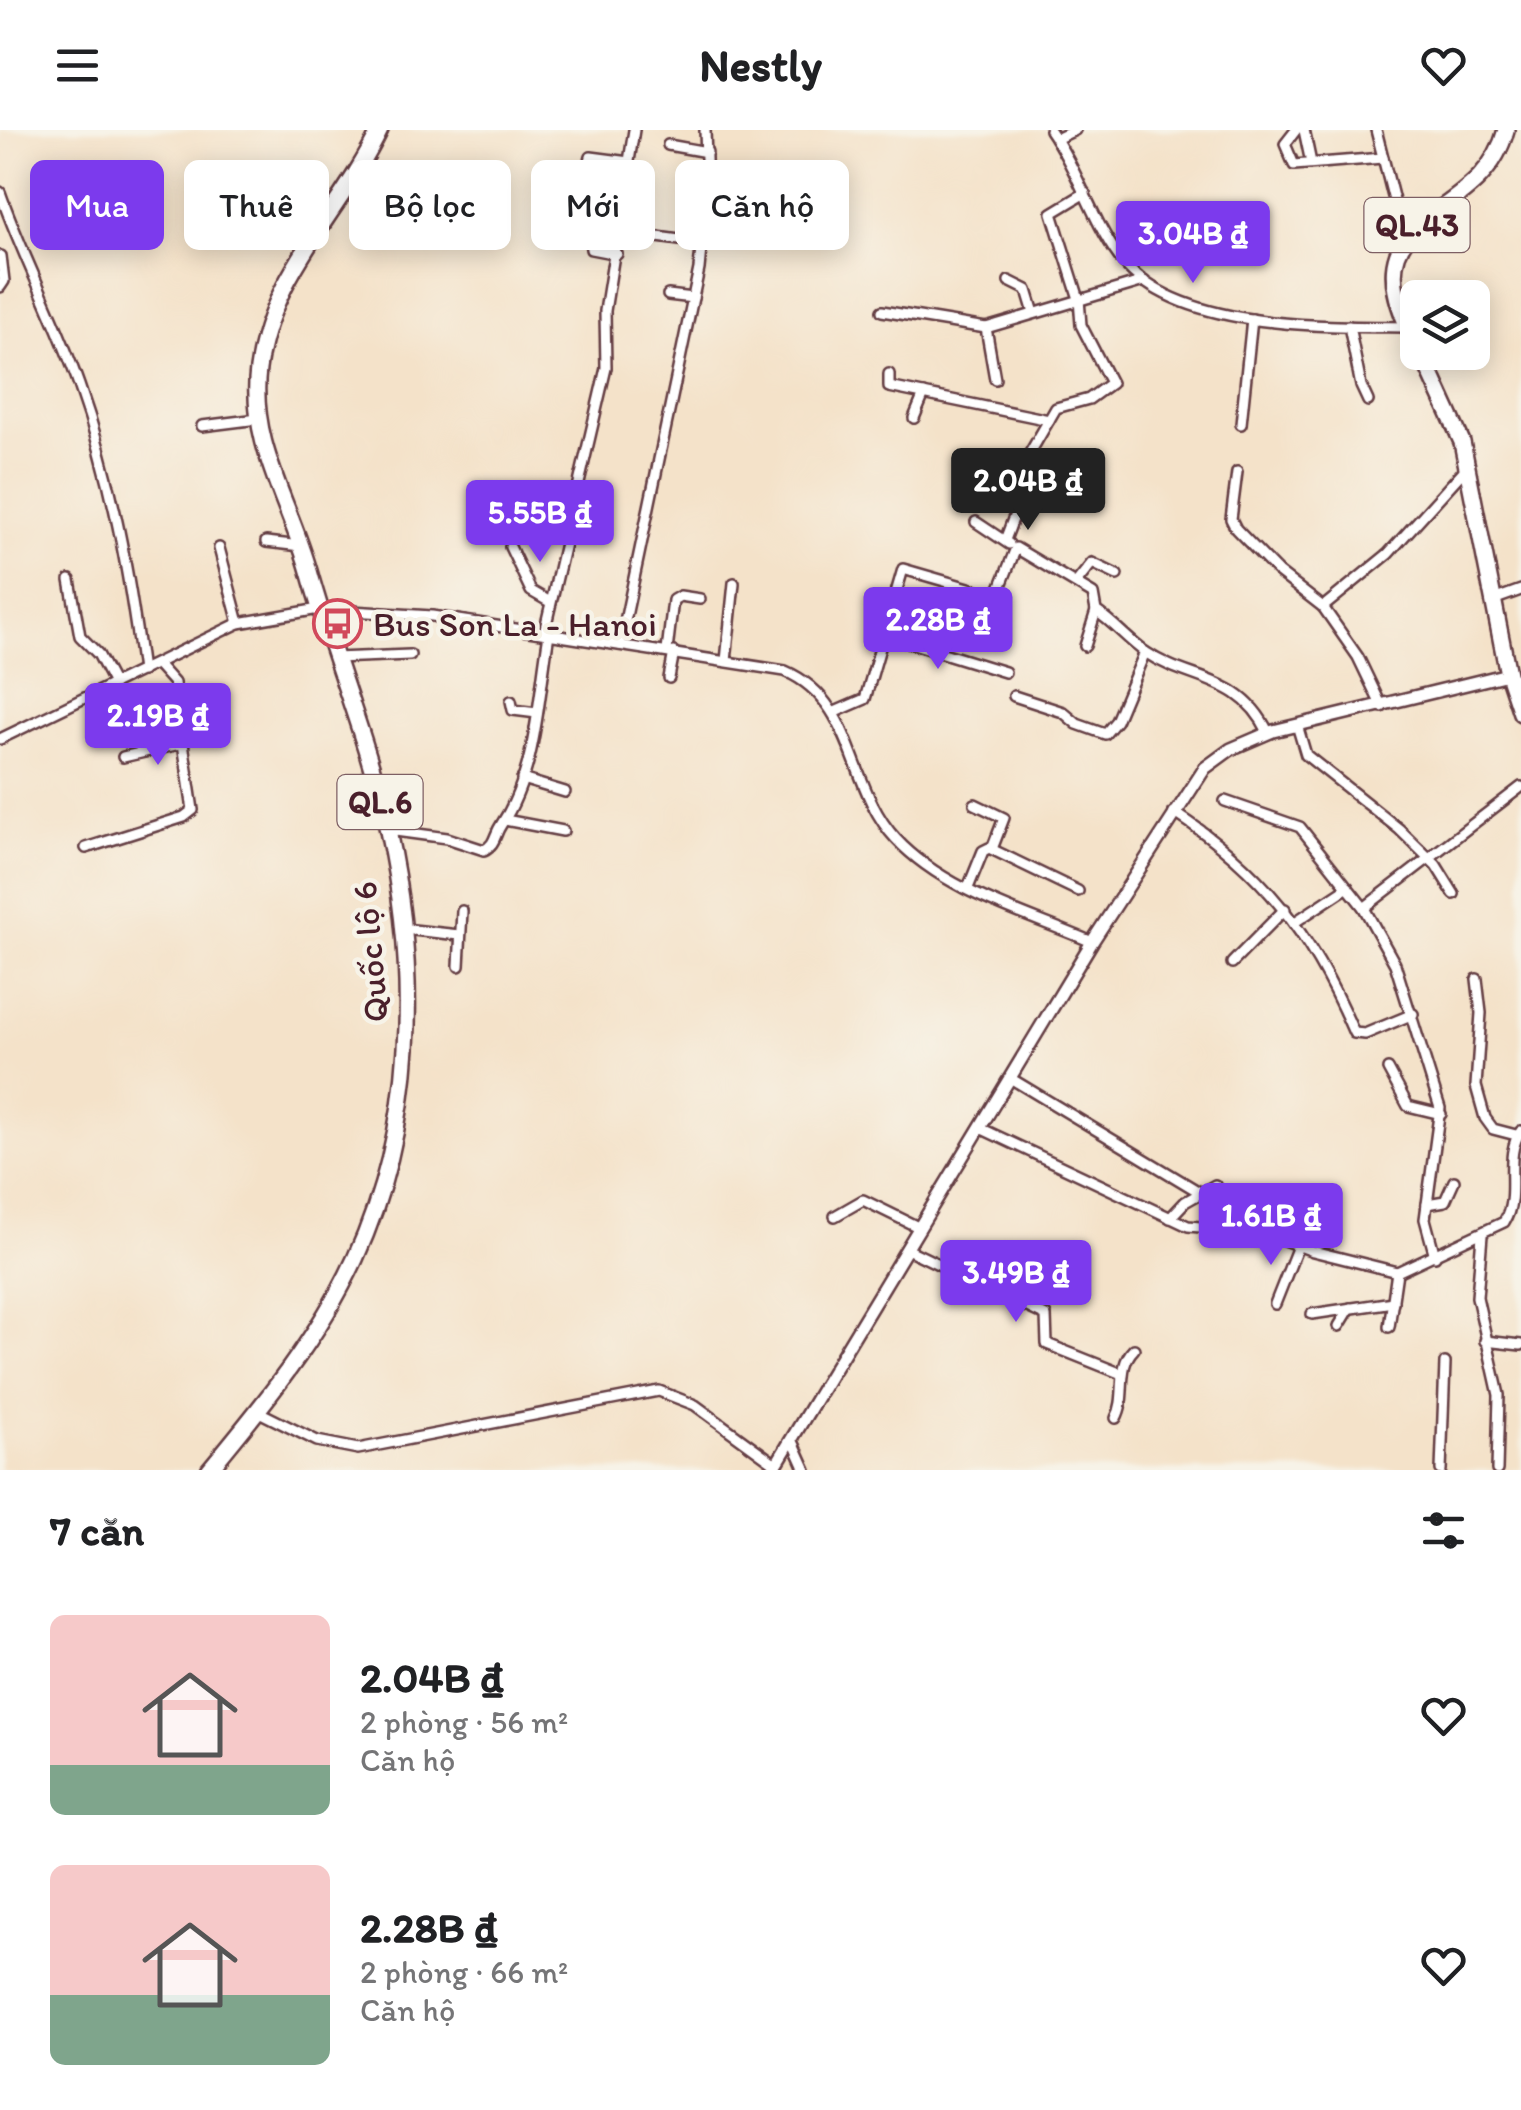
<!DOCTYPE html>
<html lang="vi">
<meta charset="utf-8">
<style>
body{margin:0;font-family:Itim,sans-serif;background:#f2f2f2;color:#202124;height:100vh;display:flex;flex-direction:column;font-size:38px;white-space:nowrap}
*{box-sizing:border-box;margin:0}
p{font-size:32px;color:#757577}
.icon{flex:none;width:55px;height:55px;fill:none;stroke:currentColor;stroke-width:2;stroke-linecap:round;stroke-linejoin:round}
.map{position:relative;height:1340px;overflow:hidden}
.sheet{display:flex;flex-direction:column;background:#fff;flex:1}
.sheet>*{flex:none}
.top-card{position:absolute;left:30px;top:30px;width:1000px;height:90px;display:flex;gap:20px}
.controls{position:absolute;left:1400px;top:150px;display:grid;gap:20px}
.controls a{display:grid;place-items:center;width:90px;height:90px;border-radius:15px;background:#fff;box-shadow:0 5px 25px #0003;font-size:50px}
.price{position:absolute;translate:-50% -85px;padding:0 22px;border-radius:10px;background:#7c3aed;color:#fff;font-size:32px;line-height:65px;filter:drop-shadow(0 2px 5px #0008)}
.price::after{content:'';position:absolute;left:50%;top:60px;width:30px;height:22px;margin-left:-15px;background:inherit;clip-path:polygon(0 0,100% 0,50% 100%)}
.price.selected{background:#222;color:#fff}
ul{padding:0;list-style:none}
li{display:flex;align-items:center;gap:30px;height:250px;padding:0 50px}
li span{display:grid;place-items:center;flex:none;width:280px;height:200px;border-radius:15px;color:#555}
li>.icon{margin-inline-start:auto}
span .icon{width:120px;height:120px;fill:#fffc;stroke-width:1}
li b{font-size:42px}
h2{display:flex;justify-content:space-between;align-items:center;height:120px;padding:0 50px;font-size:42px}
.pill{padding:0 35px;border-radius:15px;background:#fff;box-shadow:0 5px 25px #0003;font-size:35px;line-height:90px}
.pill.selected{background:#7c3aed;color:#fff}
header{display:flex;justify-content:space-between;align-items:center;height:130px;padding:0 50px;background:#fff;font-size:45px;font-weight:800}
.map>svg:first-child{display:block}
</style>
<header><svg class="icon" aria-label="menu" viewBox="0 0 24 24"><path d="M4 6h16M4 12h16M4 18h16"/></svg>Nestly<svg class="icon" aria-label="heart" viewBox="0 0 24 24"><path d="M12 20l-8-8c-3-5 5-10 8-4 3-6 11-1 8 4z"/></svg></header>
<div class="map">
<svg width="1521" height="1340" viewBox="0 0 1521 1340">
<rect width="100%" height="100%" fill="#f7f3e8"/>
<filter id="ink" filterUnits="userSpaceOnUse"><feTurbulence type="fractalNoise" baseFrequency=".01" numOctaves="2"/><feDisplacementMap in="SourceGraphic" scale="20" xChannelSelector="R" yChannelSelector="G"/><feConvolveMatrix kernelMatrix="1 2 1 2 8 2 1 2 1" color-interpolation-filters="sRGB"/></filter>
<filter id="wash" filterUnits="userSpaceOnUse"><feTurbulence type="fractalNoise" baseFrequency=".0048" numOctaves="4" result="noise"/><feDisplacementMap in="SourceGraphic" scale="40" xChannelSelector="R" yChannelSelector="G"/><feGaussianBlur stdDeviation="2.25" result="paint"/><feColorMatrix in="noise" values="0 0 0 0 0 0 0 0 0 0 0 0 0 0 0 0 0 1.4 0 .05"/><feComposite in="paint" operator="in"/></filter>
<g filter="url(#wash)">
<rect width="100%" height="100%" fill="#f4e2c9"/>
</g>
<g filter="url(#ink)">
<g fill="none" stroke-linecap="round" stroke-linejoin="round">
<defs>
<g id="minor">
<path d="M 1050,0 C 1078,40 1091,88 1119,127 C 1174,201 1324,196 1407,197"/>
<polyline points="1296,0 1285,14 1294,35 1383,28"/>
<polyline points="1304,0 1311,33"/>
<polyline points="1376,0 1404,110"/>
<polyline points="1056,9 1075,0"/>
<polyline points="668,15 707,22"/>
<polyline points="586,45 591,27 629,32"/>
<path d="M 0,62 C 23,128 56,189 79,255 C 112,348 129,443 142,541"/>
<polyline points="588,89 591,119 617,124"/>
<polyline points="620,102 702,113"/>
<polyline points="196,105 330,79"/>
<polyline points="1009,151 1027,160 1034,183"/>
<polyline points="0,157 4,151 1,126"/>
<polyline points="668,165 693,168"/>
<polyline points="882,181 986,198 1144,151"/>
<polyline points="1349,196 1361,256 1368,271"/>
<polyline points="986,198 995,249"/>
<polyline points="889,244 889,257 1049,290"/>
<polyline points="914,288 924,264"/>
<polyline points="1241,294 1252,189"/>
<polyline points="202,296 258,289"/>
<polyline points="1237,342 1231,389 1236,399 1278,442 1323,477 1358,527 1382,577"/>
<polyline points="978,363 1018,376"/>
<polyline points="976,392 1009,414"/>
<polyline points="534,394 566,405"/>
<polyline points="1005,410 1018,376 1020,340 1056,278 1089,269 1111,253 1081,195 1079,169 1052,83 1085,63"/>
<polyline points="266,412 301,416"/>
<polyline points="510,417 531,461 550,472"/>
<polyline points="219,418 239,493"/>
<polyline points="70,450 80,506 98,524 114,554"/>
<polyline points="1076,453 1092,433 1117,445"/>
<polyline points="1493,470 1521,460"/>
<polyline points="1323,477 1388,424 1467,337"/>
<polyline points="544,503 606,238 605,181 634,0"/>
<polyline points="881,504 1005,542"/>
<polyline points="620,515 699,139 707,57 705,0"/>
<polyline points="1085,516 1096,481"/>
<polyline points="667,521 673,470 680,466 700,469"/>
<polyline points="335,528 410,525"/>
<polyline points="726,531 734,453"/>
<polyline points="669,548 674,522"/>
<polyline points="1014,566 1063,582 1077,594 1105,604 1116,591 1145,522"/>
<polyline points="511,571 513,580 537,583"/>
<path d="M 835,582 L 865,569 L 903,439 L 993,465 L 998,463 L 1016,418 L 1093,464 L 1096,481 C 1114,493 1128,510 1145,522 C 1191,553 1240,544 1268,602"/>
<polyline points="1297,595 1306,625 1399,699 1436,735 1454,764"/>
<path d="M 0,609 L 239,493 L 319,479 L 432,486 L 785,541 C 857,572 847,657 896,709 C 945,762 1028,784 1092,812"/>
<polyline points="123,627 184,613"/>
<polyline points="522,649 565,662"/>
<polyline points="1225,671 1300,697 1364,778 1395,834 1440,978 1425,1089 1435,1126"/>
<polyline points="975,674 1004,688 992,719"/>
<path d="M 1174,682 C 1264,741 1312,805 1354,903 L 1365,904 L 1413,884"/>
<polyline points="505,690 563,701"/>
<path d="M 388,700 L 447,708 L 484,720 C 496,714 494,705 501,695 C 537,642 538,567 549,504"/>
<polyline points="86,718 184,687 193,680 174,553 157,534"/>
<polyline points="968,758 983,721 989,718 1078,761"/>
<polyline points="1364,778 1521,657"/>
<polyline points="1295,792 1348,757"/>
<polyline points="404,799 459,805"/>
<polyline points="1232,833 1285,779"/>
<polyline points="459,836 462,781"/>
<polyline points="1477,849 1481,883 1476,956 1485,988 1493,999 1516,1005"/>
<polyline points="1388,939 1408,976 1441,984"/>
<polyline points="1010,948 1201,1063"/>
<path d="M 980,998 L 1188,1096 L 1262,1102 L 1313,1121 L 1397,1142 L 1504,1092 C 1521,1065 1502,1026 1521,1001"/>
<polyline points="1427,1074 1445,1071 1454,1051"/>
<polyline points="835,1086 863,1070 920,1098"/>
<polyline points="1170,1088 1185,1072 1215,1055"/>
<polyline points="1482,1105 1477,1167 1499,1265 1497,1340"/>
<polyline points="907,1119 1046,1186 1047,1214 1122,1244"/>
<polyline points="1275,1174 1298,1116"/>
<polyline points="1312,1184 1393,1172"/>
<polyline points="1339,1196 1350,1178"/>
<polyline points="1389,1197 1397,1142"/>
<polyline points="1485,1211 1521,1215"/>
<polyline points="257,1281 317,1311 358,1319 659,1261 695,1275 777,1335"/>
<path d="M 1116,1288 C 1128,1267 1115,1238 1134,1219"/>
<polyline points="792,1309 806,1340"/>
<polyline points="1441,1340 1445,1233"/>
</g>
<polyline id="tertiary" points="773,1340 1092,812 1205,638 1231,619 1273,601 1508,544"/>
<g id="primary">
<path d="M 1418,217 C 1339,73 1479,101 1506,0"/>
<polyline points="1421,222 1462,312 1508,544 1521,583"/>
</g>
<path id="trunk" d="M 209,1340 C 263,1275 319,1207 355,1129 C 416,995 419,844 388,701 C 369,613 333,528 309,441 C 290,373 249,313 258,239 C 270,144 340,83 380,0"/>
</defs>
<use href="#minor" stroke="#643c43" stroke-width="14"/>
<use href="#tertiary" stroke="#643c43" stroke-width="16"/>
<use href="#primary" stroke="#643c43" stroke-width="20"/>
<use href="#trunk" stroke="#643c43" stroke-width="20"/>
<use href="#minor" stroke="#fff" stroke-width="9"/>
<use href="#tertiary" stroke="#fff" stroke-width="11"/>
<use href="#primary" stroke="#fff" stroke-width="15"/>
<use href="#trunk" stroke="#fff" stroke-width="15"/>
</g>
</g>
<defs>
<symbol id="bus-ring" viewBox="-11 -11 22 22"><circle r="9.5" fill="#f7f3e8" stroke="#d1495b" stroke-width="1.5"/><path d="M-5-6H5V4H4V6H2V4H-2V6H-4V4H-5ZM-3.5-4V0h7V-4ZM-3.5 1.2v1.5H-2V1.2ZM2 1.2v1.5H3.5V1.2Z" fill="#d1495b"/></symbol>
</defs>
<g fill-rule="evenodd">
<use href="#bus-ring" x="310" y="466" width="55" height="55"/>
</g>
<g text-anchor="middle" stroke-width="9" stroke-linejoin="round" paint-order="stroke">
<g fill="#f7f3e8" stroke="#7e5f64" stroke-width="2.5">
<rect x="1364.5" y="68" width="105" height="54" rx="8"/>
<rect x="337.5" y="645" width="85" height="54" rx="8"/>
</g>
<g font-size="32" font-weight="bold" fill="#4a1f2b">
<text x="1417" y="106">QL.43</text>
<text x="380" y="683">QL.6</text>
</g>
<g font-size="35" fill="#4a1f2b" stroke="#f7f3e8" text-anchor="start">
<text x="373" y="506">Bus Son La - Hanoi</text>
</g>
<g font-size="35" fill="#4a1f2b" stroke="#f7f3e8">
<text transform="translate(370 822) rotate(-95)" y="12">Quốc lộ 6</text>
</g>
</g>
</svg>
<div class="controls">
<a><svg class="icon" aria-label="layers" viewBox="0 0 24 24"><path d="M12 4l9 5-9 5-9-5zM3 14l9 5 9-5"/></svg></a>
</div>
<b class="price" style="left:1193px;top:156px">3.04B ₫</b>
<b class="price selected" style="left:1028px;top:403px">2.04B ₫</b>
<b class="price" style="left:540px;top:435px">5.55B ₫</b>
<b class="price" style="left:938px;top:542px">2.28B ₫</b>
<b class="price" style="left:158px;top:638px">2.19B ₫</b>
<b class="price" style="left:1271px;top:1138px">1.61B ₫</b>
<b class="price" style="left:1016px;top:1195px">3.49B ₫</b>
<div class="top-card">
<a class="pill selected">Mua</a>
<a class="pill">Thuê</a>
<a class="pill">Bộ lọc</a>
<a class="pill">Mới</a>
<a class="pill">Căn hộ</a>
</div>
</div>
<section class="sheet">
<h2>7 căn<svg class="icon" aria-label="filters" viewBox="0 0 24 24"><path d="M4 7h16M4 17h16"/><circle cx="9" cy="7" r="2"/><circle cx="15" cy="17" r="2"/></svg></h2>
<ul>
<li><span style="background:linear-gradient(#f6c9c9 75%,#7fa58c 0)"><svg class="icon" aria-label="home" viewBox="0 0 24 24"><path d="M3 11l9-7 9 7M6 9v11h12V9"/></svg></span><div><b>2.04B ₫</b><p>2 phòng · 56 m²</p><p>Căn hộ</p></div><svg class="icon" aria-label="heart" viewBox="0 0 24 24"><path d="M12 20l-8-8c-3-5 5-10 8-4 3-6 11-1 8 4z"/></svg></li>
<li><span style="background:linear-gradient(#f6c9c9 65%,#7fa58c 0)"><svg class="icon" aria-label="home" viewBox="0 0 24 24"><path d="M3 11l9-7 9 7M6 9v11h12V9"/></svg></span><div><b>2.28B ₫</b><p>2 phòng · 66 m²</p><p>Căn hộ</p></div><svg class="icon" aria-label="heart" viewBox="0 0 24 24"><path d="M12 20l-8-8c-3-5 5-10 8-4 3-6 11-1 8 4z"/></svg></li>
</ul>
</section>
